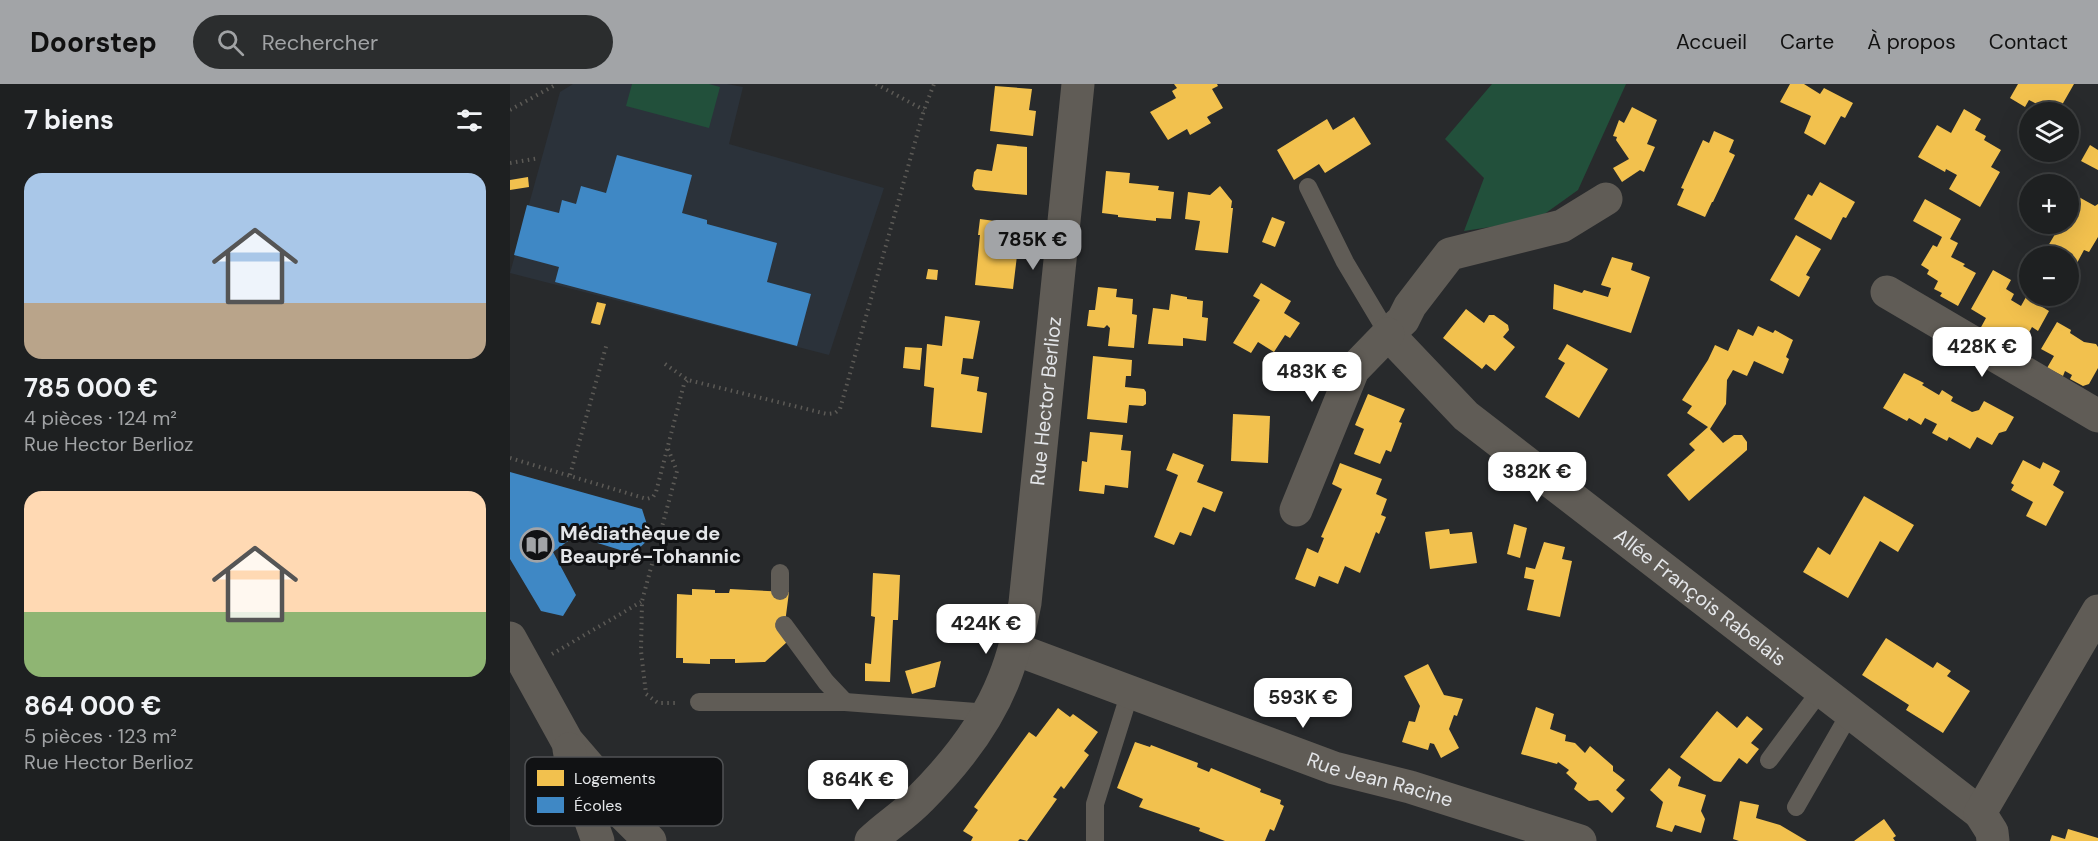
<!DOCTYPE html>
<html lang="fr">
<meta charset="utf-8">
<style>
body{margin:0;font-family:"DM Sans",sans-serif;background:#2b2d2e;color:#f1f3f6;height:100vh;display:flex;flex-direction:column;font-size:22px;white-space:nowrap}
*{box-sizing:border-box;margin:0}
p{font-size:20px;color:#a1a3a5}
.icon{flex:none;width:33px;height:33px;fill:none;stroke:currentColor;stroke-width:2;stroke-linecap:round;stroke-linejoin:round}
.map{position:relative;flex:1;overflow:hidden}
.sheet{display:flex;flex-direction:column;background:#1e2021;width:510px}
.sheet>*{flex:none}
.buttons{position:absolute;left:1509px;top:18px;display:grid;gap:12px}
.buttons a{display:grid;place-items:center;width:60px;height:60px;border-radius:50%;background:#1e2021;box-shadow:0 6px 24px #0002,0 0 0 2px #3c3e3f;font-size:30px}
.price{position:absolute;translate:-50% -51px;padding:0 14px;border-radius:12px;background:#fff;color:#222;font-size:20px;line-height:39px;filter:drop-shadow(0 2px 3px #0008)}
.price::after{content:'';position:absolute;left:50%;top:36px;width:18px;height:14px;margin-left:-9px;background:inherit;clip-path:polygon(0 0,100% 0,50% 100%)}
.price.current{background:#a2a4a7;color:#111}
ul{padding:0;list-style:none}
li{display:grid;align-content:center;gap:12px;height:318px;padding:0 24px}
li span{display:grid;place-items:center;height:186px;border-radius:18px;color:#555}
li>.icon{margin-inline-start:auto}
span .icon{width:108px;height:108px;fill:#fffc;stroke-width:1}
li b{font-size:26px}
h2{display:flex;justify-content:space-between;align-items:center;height:72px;padding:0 24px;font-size:26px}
header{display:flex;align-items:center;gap:36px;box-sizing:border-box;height:84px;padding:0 30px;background:#a2a4a7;color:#111}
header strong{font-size:28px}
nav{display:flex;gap:33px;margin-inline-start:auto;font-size:21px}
.search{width:420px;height:54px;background:#2b2d2e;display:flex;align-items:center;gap:15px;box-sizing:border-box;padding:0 21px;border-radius:33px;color:#a1a3a5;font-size:22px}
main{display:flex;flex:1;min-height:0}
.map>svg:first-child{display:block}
</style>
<header>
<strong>Doorstep</strong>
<div class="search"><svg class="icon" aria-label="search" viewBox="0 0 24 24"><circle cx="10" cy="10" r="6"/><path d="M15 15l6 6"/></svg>Rechercher</div>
<nav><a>Accueil</a><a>Carte</a><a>À propos</a><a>Contact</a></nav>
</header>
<main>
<section class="sheet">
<h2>7 biens<svg class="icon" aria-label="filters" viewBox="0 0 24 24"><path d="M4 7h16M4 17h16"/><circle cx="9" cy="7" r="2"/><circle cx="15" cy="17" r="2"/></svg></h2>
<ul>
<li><span style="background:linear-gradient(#a9c7e8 70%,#b9a48a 0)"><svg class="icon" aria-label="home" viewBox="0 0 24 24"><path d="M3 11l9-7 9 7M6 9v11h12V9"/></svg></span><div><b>785 000 €</b><p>4 pièces · 124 m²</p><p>Rue Hector Berlioz</p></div></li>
<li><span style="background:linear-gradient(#ffd9b3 65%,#8fb573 0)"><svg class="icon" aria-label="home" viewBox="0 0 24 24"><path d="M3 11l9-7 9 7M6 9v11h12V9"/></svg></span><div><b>864 000 €</b><p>5 pièces · 123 m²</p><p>Rue Hector Berlioz</p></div></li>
</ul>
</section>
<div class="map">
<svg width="1588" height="757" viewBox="0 0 1588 757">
<rect width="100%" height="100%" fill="#282a2c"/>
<polygon fill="#2b323a" points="63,0 217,0 233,3 219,60 374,104 319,271 0,189 50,8"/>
<g fill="#22503b">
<polygon points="122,0 199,0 210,3 199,44 116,22"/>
<polygon points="982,0 1116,0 1068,106 1026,136 954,147 974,94 935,55"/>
</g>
<g fill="#f2c14e">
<polygon points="664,0 707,0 708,2 702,5 713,24 697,33 701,39 680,51 677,45 658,56 640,28 666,14 662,7 667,4"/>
<polygon points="1280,0 1294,0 1310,10 1314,4 1343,19 1335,34 1331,32 1315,61 1294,49 1301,32 1270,18"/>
<polygon points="1508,0 1564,0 1548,28 1542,28 1519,16 1515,23 1500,14"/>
<polygon points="485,2 522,5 519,26 526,27 523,52 480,47"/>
<polygon points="1122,23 1147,36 1137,60 1145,63 1134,88 1130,86 1112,98 1103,84 1119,75 1106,56 1107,53 1103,52 1109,36 1114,39"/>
<polygon points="1454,25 1471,35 1465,46 1476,52 1474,56 1491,66 1481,83 1490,88 1470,123 1439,105 1447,91 1436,85 1435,88 1408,73 1427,41 1441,49"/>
<polygon points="844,33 861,60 815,89 809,80 784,96 767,66 817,35 823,46"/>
<polygon points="1204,47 1224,56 1219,68 1225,71 1203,118 1202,118 1195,133 1167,121 1174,105 1171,104 1193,56 1199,59"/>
<polygon points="487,60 517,63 517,111 465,106 462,102 464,88 467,85 482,87"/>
<polygon points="1580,61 1588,66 1588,86 1571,77"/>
<polygon points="596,87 620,89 619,99 649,102 648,106 664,108 661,135 646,134 646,137 608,133 608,131 592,129"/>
<polygon points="18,93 19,103 0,106 0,96"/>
<polygon points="1310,98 1345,118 1336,134 1333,133 1321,156 1284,135 1298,110 1302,112"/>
<polygon points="710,102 722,117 721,124 723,124 718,169 685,166 690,137 675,135 678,108 700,111"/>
<polygon points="1567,112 1585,122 1588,120 1588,153 1579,168 1574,166 1567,179 1538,162 1551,140 1558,140 1558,126"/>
<polygon points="1415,115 1451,135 1440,155 1448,159 1441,173 1455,180 1453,182 1466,189 1448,222 1430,212 1432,209 1424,205 1428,197 1417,190 1419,186 1411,181 1423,161 1427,163 1432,153 1403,137"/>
<polygon points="762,133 775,138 765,163 752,158"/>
<polygon points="470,135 507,140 505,154 509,155 503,205 465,201 470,151 468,151"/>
<polygon points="1286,151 1311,165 1296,191 1300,193 1289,213 1260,196"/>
<polygon points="1102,173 1123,179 1121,186 1140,193 1121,249 1043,225 1044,200 1072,209 1074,206 1098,213 1101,204 1091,201"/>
<polygon points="418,185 428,186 427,196 416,195"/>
<polygon points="1483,186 1501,196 1496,205 1504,210 1501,216 1511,222 1516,213 1539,227 1528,247 1522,243 1511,263 1487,249 1484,253 1470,245 1476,234 1461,225"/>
<polygon points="751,199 781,217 774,229 790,239 780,254 775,251 764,268 748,258 741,269 723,259 750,216 743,212"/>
<polygon points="588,203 607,205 606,213 623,215 622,230 627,231 624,264 598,262 600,244 597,241 594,244 577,242 579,226 585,226"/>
<polygon points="661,210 677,213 677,215 693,217 692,233 698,234 696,257 673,254 673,262 638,260 643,224 659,226"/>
<polygon points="87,218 96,220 90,241 81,239"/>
<polygon points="956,225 974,239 979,231 984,231 998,241 999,246 993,253 1005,263 985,287 976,280 972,285 933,254"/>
<polygon points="435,232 470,237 463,275 453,274 451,290 469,293 467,307 477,309 472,349 421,343 424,304 414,302 417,260 432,262"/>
<polygon points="1547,238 1561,246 1560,249 1574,258 1586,260 1588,263 1588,284 1579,300 1573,302 1560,295 1562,291 1555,287 1553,292 1537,284 1544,272 1531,265"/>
<polygon points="1248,242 1263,249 1265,246 1283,256 1276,273 1279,275 1273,290 1244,277 1237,292 1223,286 1217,296 1216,320 1200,345 1213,359 1224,351 1232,351 1237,358 1237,366 1179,417 1157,391 1185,366 1179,360 1198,343 1177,329 1182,322 1172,316 1198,276 1205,261 1218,267 1228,245 1243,252"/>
<polygon points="1057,260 1098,285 1069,334 1035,313 1055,279 1048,275"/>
<polygon points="395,263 412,264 410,286 393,284"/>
<polygon points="583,272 622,276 621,292 616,292 615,303 634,305 636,308 636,320 633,322 619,321 617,339 577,335"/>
<polygon points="1394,289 1414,299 1412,301 1429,311 1432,306 1443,313 1441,317 1462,328 1469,326 1474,317 1504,333 1496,347 1489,349 1482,361 1467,353 1460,365 1439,353 1437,357 1422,349 1427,340 1415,334 1411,341 1399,334 1397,337 1373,324"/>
<polygon points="858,310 895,325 889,338 892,339 881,368 876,366 870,380 844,370 854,345 845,341"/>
<polygon points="723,330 760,332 758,379 721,377"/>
<polygon points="580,348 613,351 611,366 621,367 618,404 595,401 594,410 569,407 572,377 577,378"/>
<polygon points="663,369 694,381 687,398 713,408 705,428 693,423 681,452 670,448 664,461 644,453 668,391 656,386"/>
<polygon points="1513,376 1530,385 1533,378 1550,387 1543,401 1554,408 1536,442 1516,432 1523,418 1501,406 1504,401 1501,399"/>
<polygon points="830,379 872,395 866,410 877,415 871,431 876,433 869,450 866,448 850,489 835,482 828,500 809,492 805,503 785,495 797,464 808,469 814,454 811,453 832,405 822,400"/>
<polygon points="1354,412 1404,441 1388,468 1370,457 1338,514 1293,488 1308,463 1320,471"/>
<polygon points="1004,440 1017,444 1010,474 997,470"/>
<polygon points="939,445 940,450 962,448 967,479 920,485 915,448"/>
<polygon points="1034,458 1055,463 1052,475 1062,477 1050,533 1017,526 1024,496 1014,494 1016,483 1025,485"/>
<polygon points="363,489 390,491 388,536 383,536 380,598 355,597 355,579 361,580 365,533 361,532"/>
<polygon points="182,505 205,506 205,509 219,509 220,505 279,508 275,539 277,558 255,578 225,579 225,575 200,575 200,580 173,579 173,574 166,574 167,510 182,511"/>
<polygon points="1376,554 1423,584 1427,578 1441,587 1437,592 1460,607 1433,649 1396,626 1399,621 1352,591"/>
<polygon points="431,577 425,603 402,610 395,587"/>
<polygon points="918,580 934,611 953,615 947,632 944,631 939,645 949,664 931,674 924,660 920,659 918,666 892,658 899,637 905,638 910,622 894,592"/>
<polygon points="1026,623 1044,630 1040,645 1056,651 1055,657 1065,659 1075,669 1080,662 1103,682 1103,687 1115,696 1106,706 1115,714 1102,729 1088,716 1079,717 1064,705 1067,699 1056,689 1059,686 1048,678 1047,680 1011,670"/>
<polygon points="548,624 560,633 563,630 588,648 574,667 579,671 554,705 551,702 543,713 547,715 517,757 510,755 508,757 461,757 463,753 453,747 468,726 464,723 519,648 526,653"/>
<polygon points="1207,627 1227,644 1237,632 1253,645 1241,659 1249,665 1237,680 1229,674 1211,698 1204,697 1170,673"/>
<polygon points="625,658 640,663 641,661 688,679 687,683 699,688 701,684 751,705 750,708 771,716 770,720 774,722 764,747 760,745 755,757 715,757 689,747 690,744 629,723 633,715 607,704"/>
<polygon points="1159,684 1171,693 1168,702 1196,711 1191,727 1195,735 1191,749 1165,741 1162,748 1146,743 1153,718 1140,706"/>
<polygon points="1230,717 1249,721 1246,734 1270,741 1297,757 1229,757 1223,755"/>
<polygon points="1374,735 1386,752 1383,754 1385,757 1344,757"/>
<polygon points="1558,745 1588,754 1588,757 1540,757 1542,751 1555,755"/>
</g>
<g fill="#3f88c5">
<polygon points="107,71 182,91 172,129 197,136 197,140 267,159 257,198 301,210 287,262 45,198 49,183 4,171 17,121 49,129 52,116 66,120 71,102 96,109"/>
<polygon points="0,388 132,425 141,453 123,470 65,452 43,468 66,511 53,532 31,527 0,475"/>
</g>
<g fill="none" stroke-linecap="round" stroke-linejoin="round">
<g stroke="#5c5a56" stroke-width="4" stroke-dasharray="1.5 4.5" stroke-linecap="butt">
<polyline points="366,0 414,26"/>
<polyline points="0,26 47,0"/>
<polyline points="0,79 29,74"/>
<polyline points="155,280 178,296 317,330 325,329 330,325 414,26 424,0"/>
<polyline points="158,365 167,387 132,517 131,567 136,610 148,619 167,619"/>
<polyline points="0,374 137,415 143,413 146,408 174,300 178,296"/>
<polyline points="60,391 97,259"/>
<polyline points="42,570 131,518"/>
</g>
<g stroke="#605c56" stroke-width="18">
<polyline points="798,103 835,178 878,250"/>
<polyline points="270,507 270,489"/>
<polyline points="274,541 316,598 335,618"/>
<polyline points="189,618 335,618 479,629"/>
<polyline points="1259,676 1311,606"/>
<polyline points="1286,723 1340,629"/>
<polyline points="585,757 585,720 620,608"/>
</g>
<g stroke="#605c56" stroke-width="33">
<path id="s1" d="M 1096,115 L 1052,142 L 940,170 L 900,222 L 893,236 L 878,250 L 956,332 L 1470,729"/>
<polyline points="1377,208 1588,332"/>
<polyline points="786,426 843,286 878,250"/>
<path id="s2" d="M 505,565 L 824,684 L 900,703 L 1070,757"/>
<path id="s3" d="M 361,757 C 376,742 395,731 410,715 C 444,681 476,641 494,595 C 504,570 510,545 515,519 L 568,0"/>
<polyline points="1483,757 1482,748 1470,729 1588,527"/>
</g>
<g stroke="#605c56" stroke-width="33">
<polyline points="0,554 57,657 88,693 113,730 140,757"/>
<polyline points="59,665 63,687 88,757"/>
</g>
</g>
<defs>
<symbol id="library-ring" viewBox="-11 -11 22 22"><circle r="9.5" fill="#111214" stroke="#a2a4a7" stroke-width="1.5"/><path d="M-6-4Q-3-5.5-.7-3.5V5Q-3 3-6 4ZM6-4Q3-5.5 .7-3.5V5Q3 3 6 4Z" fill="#a2a4a7"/></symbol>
</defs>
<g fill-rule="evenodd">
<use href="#library-ring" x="8" y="442" width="38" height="38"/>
</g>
<g text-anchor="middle" stroke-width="6" stroke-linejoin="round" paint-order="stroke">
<g font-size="20" fill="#e4e6e9" stroke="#111214">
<text dy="7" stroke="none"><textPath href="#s3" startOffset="494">Rue Hector Berlioz</textPath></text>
<text dy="7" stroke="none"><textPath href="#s1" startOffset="678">Allée François Rabelais</textPath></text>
<text dy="7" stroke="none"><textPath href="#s2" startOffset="388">Rue Jean Racine</textPath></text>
</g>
<g font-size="20" font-weight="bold" fill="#e4e6e9" stroke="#111214" text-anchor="start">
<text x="50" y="456">Médiathèque de<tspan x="50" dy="23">Beaupré-Tohannic</tspan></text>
</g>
</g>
<rect x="15" y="673" width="198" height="69" rx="9" fill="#111214" stroke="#505254" stroke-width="1.5"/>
<rect x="27" y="686" width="27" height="16" fill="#f2c14e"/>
<rect x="27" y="713" width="27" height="16" fill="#3f88c5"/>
<g font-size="16" fill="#e4e6e9">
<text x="64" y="700">Logements</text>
<text x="64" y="727">Écoles</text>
</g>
</svg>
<div class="buttons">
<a><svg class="icon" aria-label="layers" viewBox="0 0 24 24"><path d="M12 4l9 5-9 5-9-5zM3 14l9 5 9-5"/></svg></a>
<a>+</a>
<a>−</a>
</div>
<b class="price current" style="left:523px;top:187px">785K €</b>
<b class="price" style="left:1472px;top:294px">428K €</b>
<b class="price" style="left:802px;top:319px">483K €</b>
<b class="price" style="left:1027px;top:419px">382K €</b>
<b class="price" style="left:476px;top:571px">424K €</b>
<b class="price" style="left:793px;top:645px">593K €</b>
<b class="price" style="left:348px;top:727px">864K €</b>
</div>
</main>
